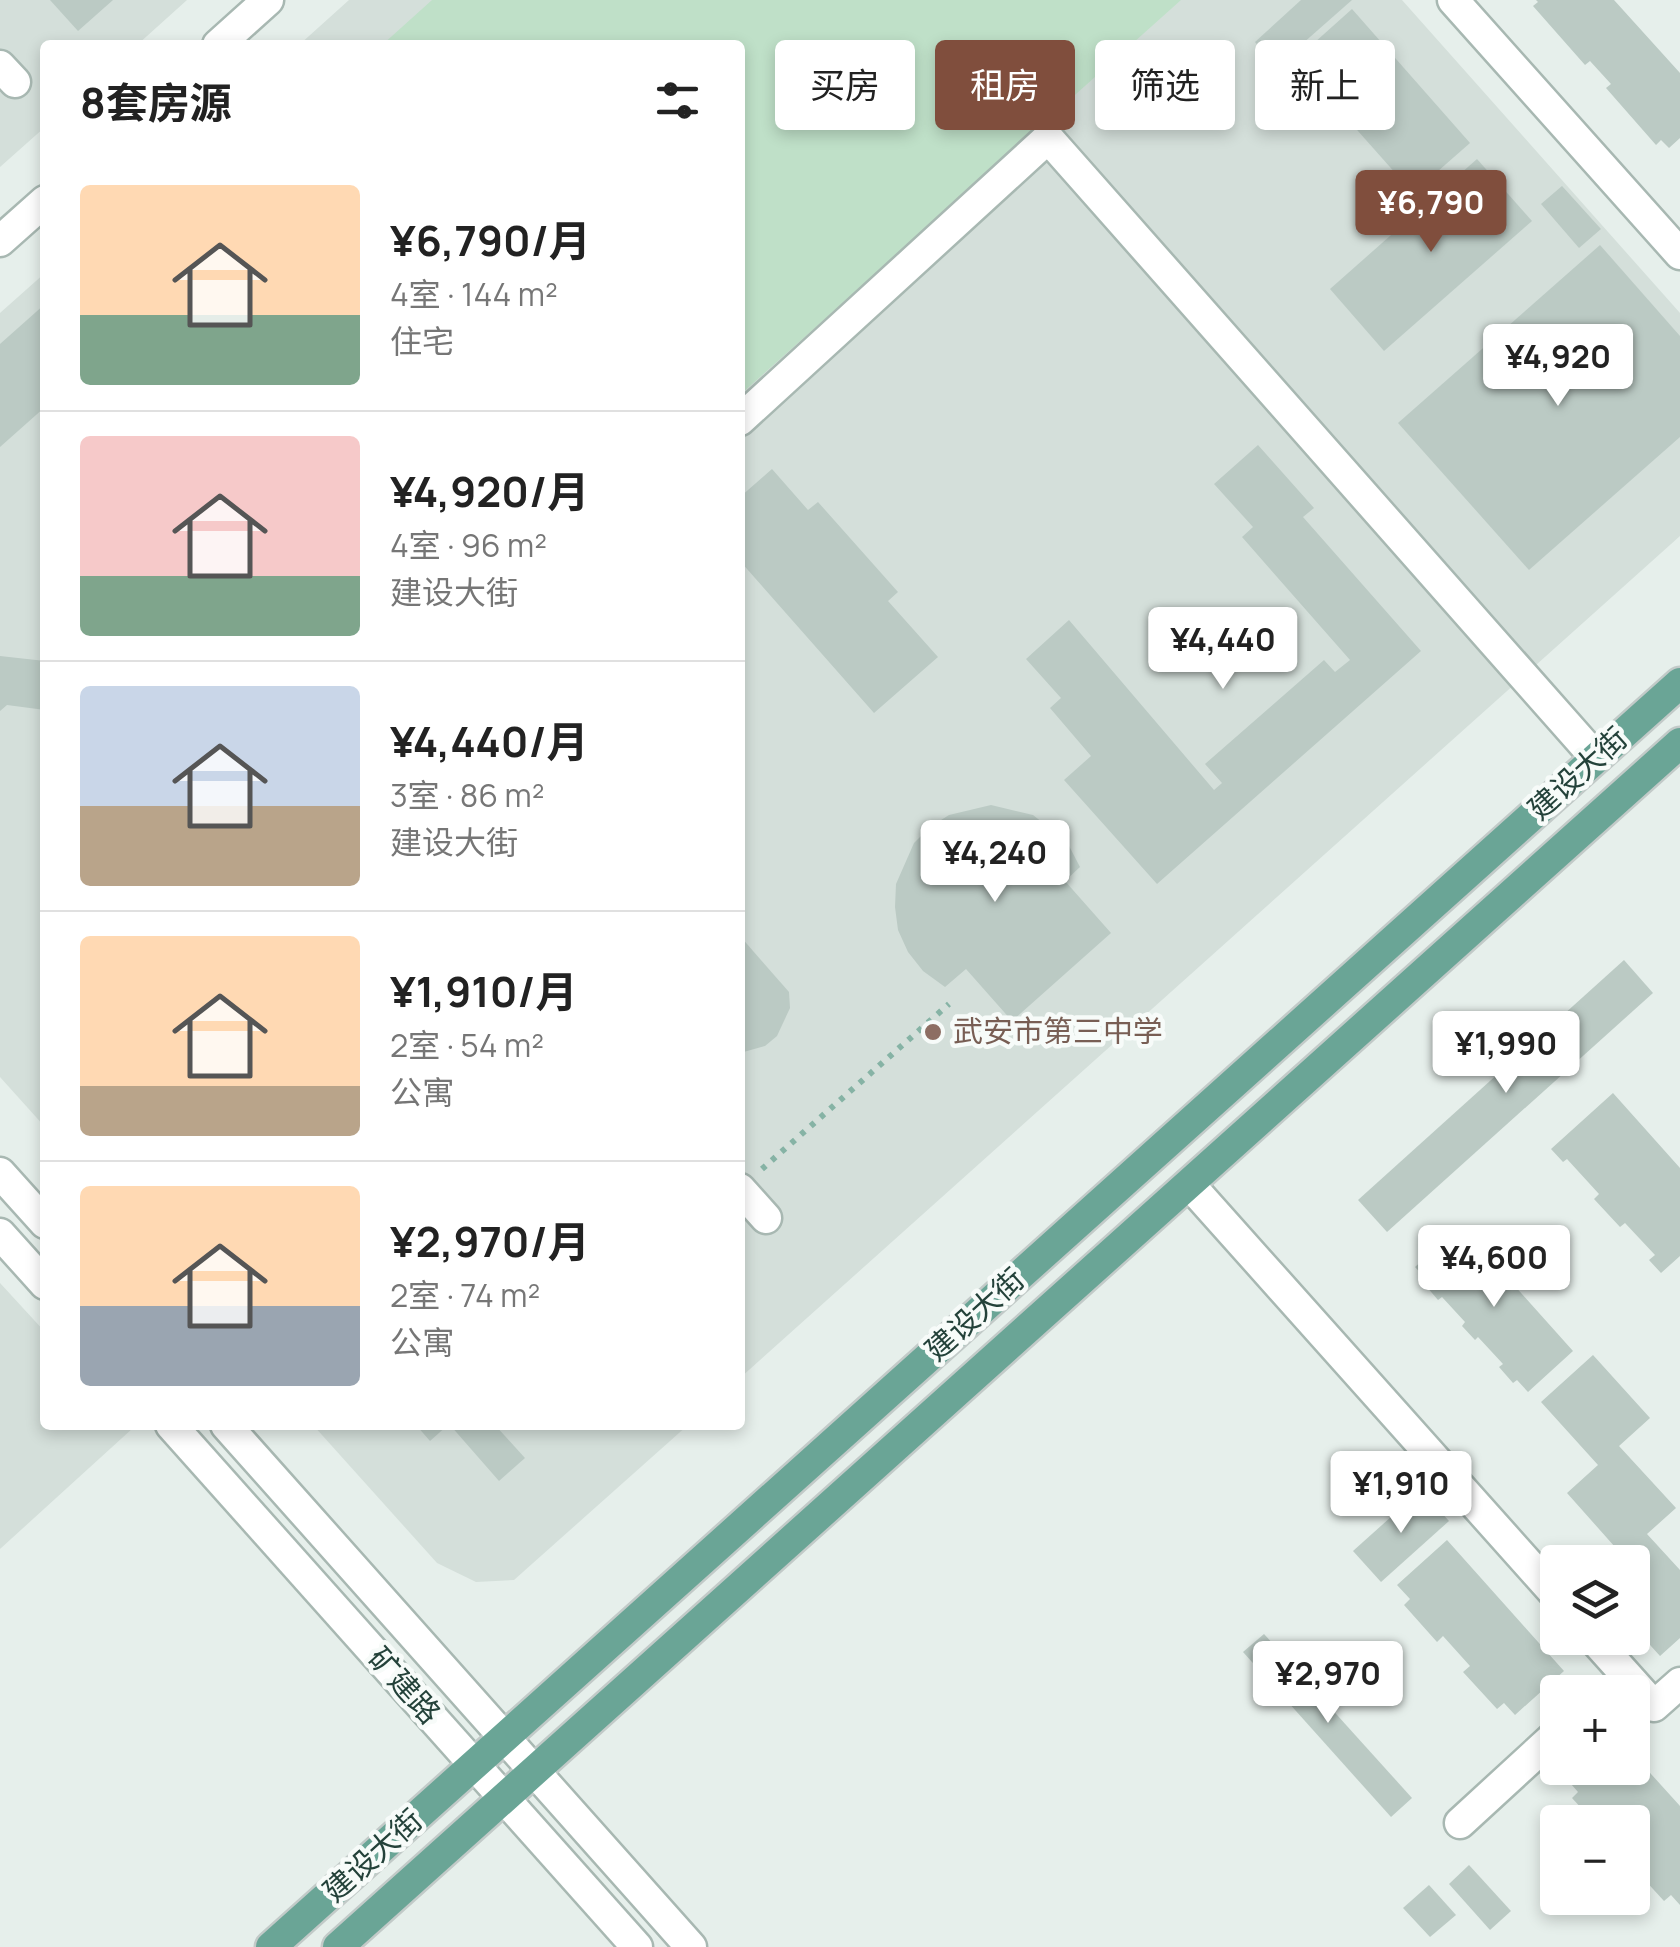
<!DOCTYPE html>
<html lang="zh">
<meta charset="utf-8">
<style>
body{margin:0;font-family:Manrope,"Noto Sans SC",sans-serif;background:#f6f6f6;color:#222;height:100vh;display:flex;flex-direction:column;font-size:38px;white-space:nowrap}
*{box-sizing:border-box;margin:0}
p{font-size:32px;color:#767676}
.icon{flex:none;width:55px;height:55px;fill:none;stroke:currentColor;stroke-width:2;stroke-linecap:round;stroke-linejoin:round}
.map{position:relative;flex:1;overflow:hidden}
.panel{position:absolute;left:40px;top:40px;width:705px;height:1390px;display:flex;flex-direction:column;background:#fff;border-radius:10px;box-shadow:0 5px 15px #0003}
.panel>*{flex:none}
.hud{position:absolute;left:775px;top:40px;width:755px;height:90px;display:flex;gap:20px}
.fabs{position:absolute;left:1540px;top:1545px;display:grid;gap:20px}
.fabs a{display:grid;place-items:center;width:110px;height:110px;border-radius:10px;background:#fff;box-shadow:0 5px 15px #0003;font-size:50px}
.price{position:absolute;translate:-50% -85px;padding:0 22px;border-radius:10px;background:#fff;color:#222;font-size:32px;line-height:65px;filter:drop-shadow(0 2px 5px #0008)}
.price::after{content:'';position:absolute;left:50%;top:60px;width:30px;height:22px;margin-left:-15px;background:inherit;clip-path:polygon(0 0,100% 0,50% 100%)}
.price.current{background:#804e3d;color:#fff}
ul{padding:0;list-style:none}
li{display:flex;align-items:center;gap:30px;height:250px;padding:0 40px}
li+li{border-top:2px solid #e0e0e0}
li span{display:grid;place-items:center;flex:none;width:280px;height:200px;border-radius:10px;color:#555}
li>.icon{margin-inline-start:auto}
span .icon{width:120px;height:120px;fill:#fffc;stroke-width:1}
li b{font-size:42px}
h2{display:flex;justify-content:space-between;align-items:center;height:120px;padding:0 40px;font-size:42px}
.pill{padding:0 35px;border-radius:10px;background:#fff;box-shadow:0 5px 15px #0003;font-size:35px;line-height:90px}
.pill.current{background:#804e3d;color:#fff}
.map>svg:first-child{display:block}
</style>
<div class="map">
<svg width="1680" height="1947" viewBox="0 0 1680 1947">
<rect width="100%" height="100%" fill="#e6efeb"/>
<g fill="#d4dfda">
<polygon points="0,0 187,0 137,45 45,45 45,127 0,167"/>
<polygon points="349,0 1402,0 1680,313 1680,536 740,1378 740,45 299,45"/>
<polygon points="45,273 45,1127 0,1077 0,313"/>
<polygon points="0,1283 45,1332 45,1425 130,1425 133,1428 0,1549"/>
<polygon points="313,1425 688,1425 514,1580 476,1582 437,1563"/>
</g>
<polygon fill="#bfe0c8" points="432,0 1181,0 740,395 740,45 382,45"/>
<g fill="#bbcac4">
<polygon points="50,0 113,0 78,31"/>
<polygon points="1301,0 1352,0 1276,67 1255,42"/>
<polygon points="1536,0 1614,0 1680,73 1680,138 1669,148 1661,140 1656,145 1606,88 1611,84 1590,61 1585,65 1533,6 1538,2"/>
<polygon points="1352,9 1470,143 1413,193 1295,60"/>
<polygon points="1477,159 1532,221 1384,351 1330,289"/>
<polygon points="1562,186 1601,229 1579,248 1541,204"/>
<polygon points="1600,245 1680,336 1680,437 1529,570 1398,423"/>
<polygon points="45,304 45,407 0,447 0,344"/>
<polygon points="1258,445 1314,508 1303,517 1421,651 1157,884 1064,780 1091,756 1050,708 1061,698 1026,659 1069,620 1214,790 1222,783 1205,764 1324,660 1335,672 1350,660 1242,537 1253,527 1214,484"/>
<polygon points="772,469 808,510 818,502 898,592 888,601 938,657 874,713 740,561 740,497"/>
<polygon points="0,656 45,661 45,710 7,705 0,711"/>
<polygon points="991,805 1033,815 1067,842 1080,867 1065,881 1111,933 1012,1021 966,969 945,987 923,971 908,952 898,930 895,907 896,884 914,843 930,827 949,815"/>
<polygon points="740,936 789,992 790,1008 777,1036 765,1046 740,1053"/>
<polygon points="1624,960 1653,993 1387,1232 1358,1200"/>
<polygon points="1613,1093 1680,1168 1680,1256 1661,1273 1649,1260 1655,1255 1625,1223 1620,1227 1594,1199 1599,1194 1567,1159 1563,1162 1551,1149"/>
<polygon points="1461,1226 1573,1351 1528,1392 1517,1380 1513,1383 1499,1367 1503,1364 1478,1337 1475,1340 1462,1326 1465,1322 1442,1297 1438,1300 1426,1286 1430,1283 1415,1267"/>
<polygon points="1593,1355 1650,1418 1619,1446 1676,1508 1647,1534 1680,1570 1680,1638 1660,1656 1632,1625 1632,1562 1616,1562 1623,1556 1567,1493 1598,1465 1541,1402"/>
<polygon points="416,1425 448,1425 430,1441"/>
<polygon points="450,1425 495,1425 525,1458 499,1481"/>
<polygon points="1421,1490 1449,1521 1381,1582 1353,1551"/>
<polygon points="1447,1540 1564,1671 1515,1715 1504,1703 1497,1709 1463,1672 1470,1666 1443,1636 1437,1642 1404,1605 1410,1599 1397,1585"/>
<polygon points="1264,1634 1412,1798 1391,1817 1243,1652"/>
<polygon points="1632,1753 1680,1806 1680,1905 1671,1895 1664,1901 1632,1866 1638,1858 1632,1852 1632,1822 1594,1822 1572,1798 1578,1792 1565,1777 1576,1768 1632,1768"/>
<polygon points="1469,1865 1511,1911 1490,1930 1449,1884"/>
<polygon points="1429,1885 1456,1915 1430,1937 1403,1908"/>
</g>
<g fill="none" stroke-linecap="round" stroke-linejoin="round">
<defs>
<g id="minor">
<polyline points="1453,0 1680,254"/>
<polyline points="218,45 268,0"/>
<polyline points="0,66 15,82"/>
<polyline points="0,241 45,201"/>
<polyline points="740,420 1048,138 1596,758"/>
<polyline points="0,1173 45,1223"/>
<polyline points="1189,1184 1558,1597"/>
<polyline points="740,1189 766,1218"/>
<polyline points="0,1234 45,1284"/>
<polyline points="171,1425 637,1947"/>
<polyline points="226,1425 691,1947"/>
<polyline points="1593,1638 1654,1706 1680,1683"/>
<polyline points="1460,1823 1558,1733"/>
</g>
<g id="major">
<polyline points="271,1947 1680,683"/>
<polyline points="338,1947 1680,743"/>
</g>
</defs>
<use href="#minor" stroke="#a8b8b2" stroke-width="35"/>
<use href="#major" stroke="#c2cac8" stroke-width="35"/>
<polyline stroke="#86b3a5" stroke-width="6" stroke-dasharray="5 8" stroke-linecap="butt" points="762,1169 949,1004"/>
<use href="#minor" stroke="#fff" stroke-width="30"/>
<use href="#major" stroke="#6aa596" stroke-width="30"/>
</g>
<circle fill="#8d6e63" stroke="#f7fbf9" stroke-width="4" cx="933" cy="1032" r="10"/>
<g text-anchor="middle" stroke-width="9" stroke-linejoin="round" paint-order="stroke">
<g font-size="30" fill="#24423a" stroke="#f7fbf9">
<text transform="translate(1578 774) rotate(-42)" y="10">建设大街</text>
<text transform="translate(975 1315) rotate(-42)" y="10">建设大街</text>
<text transform="translate(404 1686) rotate(48)" y="10">矿建路</text>
<text transform="translate(373 1856) rotate(-42)" y="10">建设大街</text>
</g>
<g font-size="30" fill="#785e54" stroke="#f7fbf9" text-anchor="start">
<text x="953" y="1042">武安市第三中学</text>
</g>
</g>
</svg>
<div class="fabs">
<a><svg class="icon" aria-label="layers" viewBox="0 0 24 24"><path d="M12 4l9 5-9 5-9-5zM3 14l9 5 9-5"/></svg></a>
<a>+</a>
<a>−</a>
</div>
<b class="price current" style="left:1431px;top:255px">¥6,790</b>
<b class="price" style="left:1558px;top:409px">¥4,920</b>
<b class="price" style="left:1223px;top:692px">¥4,440</b>
<b class="price" style="left:995px;top:905px">¥4,240</b>
<b class="price" style="left:1506px;top:1096px">¥1,990</b>
<b class="price" style="left:1494px;top:1310px">¥4,600</b>
<b class="price" style="left:1401px;top:1536px">¥1,910</b>
<b class="price" style="left:1328px;top:1726px">¥2,970</b>
<div class="hud">
<a class="pill">买房</a>
<a class="pill current">租房</a>
<a class="pill">筛选</a>
<a class="pill">新上</a>
</div>
<section class="panel">
<h2>8套房源<svg class="icon" aria-label="filters" viewBox="0 0 24 24"><path d="M4 7h16M4 17h16"/><circle cx="9" cy="7" r="2"/><circle cx="15" cy="17" r="2"/></svg></h2>
<ul>
<li><span style="background:linear-gradient(#ffd9b3 65%,#7fa58c 0)"><svg class="icon" aria-label="home" viewBox="0 0 24 24"><path d="M3 11l9-7 9 7M6 9v11h12V9"/></svg></span><div><b>¥6,790/月</b><p>4室 · 144 m²</p><p>住宅</p></div></li>
<li><span style="background:linear-gradient(#f6c9c9 70%,#7fa58c 0)"><svg class="icon" aria-label="home" viewBox="0 0 24 24"><path d="M3 11l9-7 9 7M6 9v11h12V9"/></svg></span><div><b>¥4,920/月</b><p>4室 · 96 m²</p><p>建设大街</p></div></li>
<li><span style="background:linear-gradient(#c9d6e8 60%,#b9a48a 0)"><svg class="icon" aria-label="home" viewBox="0 0 24 24"><path d="M3 11l9-7 9 7M6 9v11h12V9"/></svg></span><div><b>¥4,440/月</b><p>3室 · 86 m²</p><p>建设大街</p></div></li>
<li><span style="background:linear-gradient(#ffd9b3 75%,#b9a48a 0)"><svg class="icon" aria-label="home" viewBox="0 0 24 24"><path d="M3 11l9-7 9 7M6 9v11h12V9"/></svg></span><div><b>¥1,910/月</b><p>2室 · 54 m²</p><p>公寓</p></div></li>
<li><span style="background:linear-gradient(#ffd9b3 60%,#9aa5b1 0)"><svg class="icon" aria-label="home" viewBox="0 0 24 24"><path d="M3 11l9-7 9 7M6 9v11h12V9"/></svg></span><div><b>¥2,970/月</b><p>2室 · 74 m²</p><p>公寓</p></div></li>
</ul>
</section>
</div>
